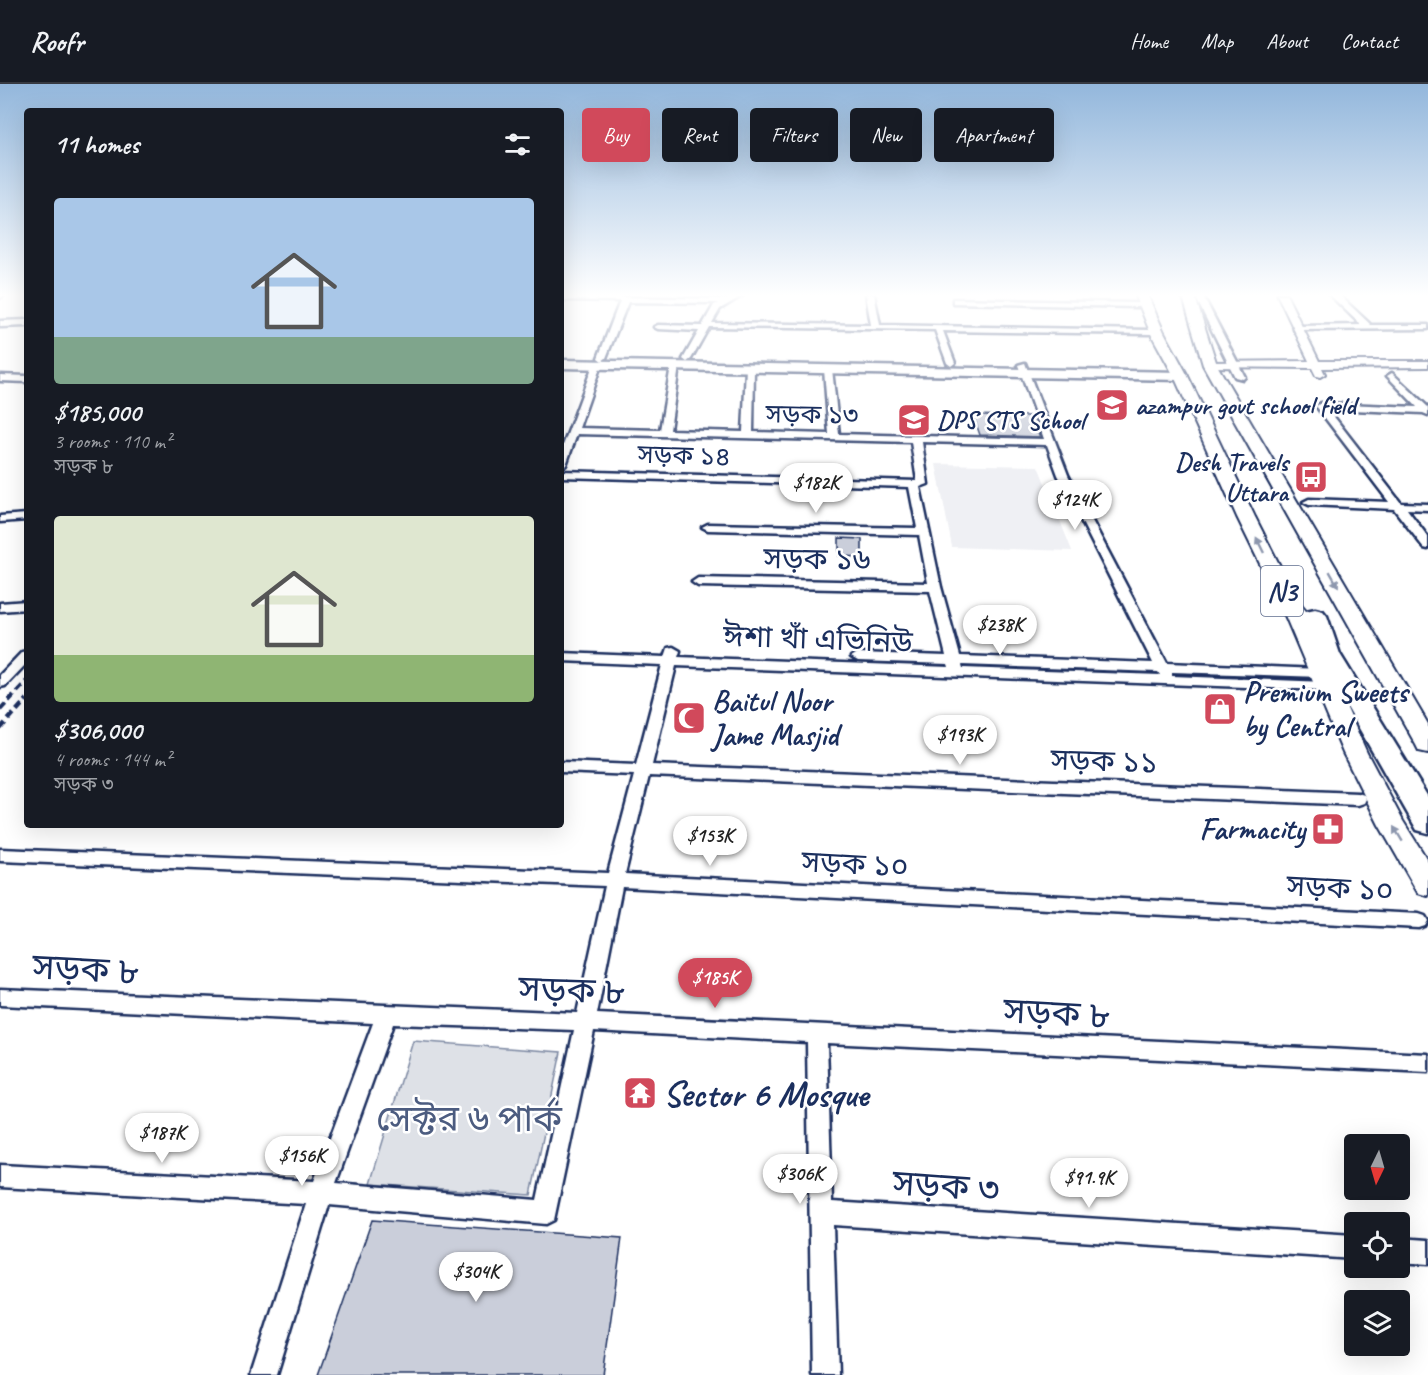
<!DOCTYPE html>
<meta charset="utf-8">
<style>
body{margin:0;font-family:Caveat,"Noto Sans Bengali",sans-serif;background:#242831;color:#f1f3f6;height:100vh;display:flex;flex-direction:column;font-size:22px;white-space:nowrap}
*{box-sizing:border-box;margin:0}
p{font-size:20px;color:#9ea1a6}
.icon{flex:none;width:33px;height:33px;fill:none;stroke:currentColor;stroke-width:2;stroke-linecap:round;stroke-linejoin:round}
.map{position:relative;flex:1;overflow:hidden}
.side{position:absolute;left:24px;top:24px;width:540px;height:720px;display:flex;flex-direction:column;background:#171b24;border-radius:6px;box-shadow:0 6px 24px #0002}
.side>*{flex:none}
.top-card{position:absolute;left:582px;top:24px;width:570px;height:54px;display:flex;gap:12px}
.needle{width:39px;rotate:185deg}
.tools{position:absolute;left:1344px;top:1050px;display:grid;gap:12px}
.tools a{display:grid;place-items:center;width:66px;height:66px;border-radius:6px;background:#171b24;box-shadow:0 6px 24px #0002;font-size:30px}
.price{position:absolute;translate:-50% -51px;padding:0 14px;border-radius:21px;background:#fff;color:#222;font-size:20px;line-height:39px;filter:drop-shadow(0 2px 3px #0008)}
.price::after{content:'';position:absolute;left:50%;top:36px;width:18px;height:14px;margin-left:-9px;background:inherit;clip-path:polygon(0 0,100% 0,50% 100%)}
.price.on{background:#d1495b;color:#fff}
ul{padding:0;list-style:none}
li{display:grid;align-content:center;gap:12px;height:318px;padding:0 30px}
li span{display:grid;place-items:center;height:186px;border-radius:6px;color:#555}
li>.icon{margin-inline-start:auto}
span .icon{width:108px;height:108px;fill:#fffc;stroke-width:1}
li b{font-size:26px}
h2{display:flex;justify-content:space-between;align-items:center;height:72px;padding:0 30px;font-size:26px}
.chip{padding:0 21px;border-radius:6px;background:#171b24;box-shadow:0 6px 24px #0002;font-size:21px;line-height:54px}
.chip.on{background:#d1495b;color:#fff}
header{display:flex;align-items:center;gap:36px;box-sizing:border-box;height:84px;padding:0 30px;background:#171b24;border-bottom:2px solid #363941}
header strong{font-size:28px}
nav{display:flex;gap:33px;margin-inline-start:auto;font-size:21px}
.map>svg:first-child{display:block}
</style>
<header>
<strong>Roofr</strong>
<nav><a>Home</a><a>Map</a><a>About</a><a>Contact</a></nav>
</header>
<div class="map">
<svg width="1428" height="1291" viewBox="0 0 1428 1291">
<rect width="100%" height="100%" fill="#fff"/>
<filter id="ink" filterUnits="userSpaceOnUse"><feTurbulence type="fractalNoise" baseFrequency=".0167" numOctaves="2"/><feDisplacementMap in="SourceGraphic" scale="12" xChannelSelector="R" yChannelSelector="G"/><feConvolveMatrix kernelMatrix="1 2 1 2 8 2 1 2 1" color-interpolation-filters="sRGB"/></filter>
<g filter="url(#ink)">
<polygon fill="#eff0f4" points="936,380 1038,382 1072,467 952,463"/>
<polygon fill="#dee1e7" stroke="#7c88a2" stroke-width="1.5" points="413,957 561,968 531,1111 370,1100"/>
<g fill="#caceda" stroke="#1b2f5e" stroke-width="1.5">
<polygon points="973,331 1030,332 1040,353 980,351"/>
<polygon points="839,454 862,455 862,473 839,472"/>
<polygon points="372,1136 622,1154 603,1291 318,1291"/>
</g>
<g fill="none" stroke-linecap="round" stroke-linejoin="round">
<defs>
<g id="minor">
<polygon points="0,210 6,210 0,214"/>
<polygon points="734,210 745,210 720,225 712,239 871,241 866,210 874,210 880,241 1151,246 1155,248 1151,250 943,247 955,279 951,282 947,279 935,246 709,243 691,275 687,278 683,275 699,247 658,245 654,243 658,241 702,242 714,221 718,219 628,218 606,274 602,277 598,274 620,217 561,216 561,212 727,215"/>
<polygon points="1194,210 1202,210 1245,293 1243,295 1235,293"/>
<polygon points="1329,210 1338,210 1371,241 1428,241 1428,245 1294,246 1294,242 1297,242 1361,241"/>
<polygon points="956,215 1138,219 1142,221 1138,223 953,219 953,215"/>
<path d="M 597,278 L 601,281 L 579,344 L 660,346 L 671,282 L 675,279 L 679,282 L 670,346 L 743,348 L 746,284 L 750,281 L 754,284 L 753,348 L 829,350 L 824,285 L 828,282 L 832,285 L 839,350 L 1044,355 L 1018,281 L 1025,279 L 1068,391 L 1167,579 L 1320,585 L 1327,589 L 1320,593 L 1172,588 L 1172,592 L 1325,598 L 1332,602 L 1325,606 L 676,582 L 652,681 L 1358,709 L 1364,711 L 1366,715 L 1364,719 L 1358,721 L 649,692 L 625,790 L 1419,830 L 1425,832 L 1428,837 L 1425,842 L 1419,844 L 622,803 L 597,930 L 1428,970 L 1428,988 L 827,959 L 832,1118 L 1354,1151 L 1354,1175 L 833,1141 L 838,1291 L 812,1291 L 807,958 L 594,947 L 554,1136 L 546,1140 L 329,1121 L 277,1291 L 251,1291 L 306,1120 L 0,1103 L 0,1081 L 314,1097 L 373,939 L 0,921 L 0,905 L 577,929 L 605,802 L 0,777 L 0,765 L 608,789 L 634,691 L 561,688 L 561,678 L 636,681 L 662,581 L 561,577 L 561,569 L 665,573 L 668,564 L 673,563 L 680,567 L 678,573 L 949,583 L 948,580 L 858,577 L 851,573 L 858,569 L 946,572 L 930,507 L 698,502 L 692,498 L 698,494 L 928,499 L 919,451 L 708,446 L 702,443 L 708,440 L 917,444 L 909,403 L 561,393 L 561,387 L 917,397 L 911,358 L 577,350 L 566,381 L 561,384 L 561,367 L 593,281 ZM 922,358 L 1047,361 L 1058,391 L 1153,579 L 960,572 L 941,503 L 920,403 L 928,400 ZM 962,581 L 1158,588 L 1160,591 L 963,584 ZM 393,940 L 574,946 L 537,1116 L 336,1099 Z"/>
<polygon points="1392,289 1428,323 1428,331 1423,329 1328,325 1401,419 1428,420 1428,426 1407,425 1428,453 1428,465 1424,464 1394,425 1309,421 1303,418 1309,415 1389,418 1316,322 1321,319 1417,323 1389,294 1387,292"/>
<polygon points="0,291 27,292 27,298 0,297"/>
<polygon points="27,430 27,436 0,438 0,432"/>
<polygon points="27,517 27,525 0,527 0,519"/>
<polygon points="27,567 27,579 5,602 0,603 0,591 22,568"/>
<polygon points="1400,1154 1428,1156 1428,1180 1400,1178"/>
</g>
<polygon id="tertiary" points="1277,210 1286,210 1319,277 1428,277 1428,283 1322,284 1325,290 1320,293 1316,292 1312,284 1206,283 1206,279 1210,278 1309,277"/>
<g id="secondary">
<polygon points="27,236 27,242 0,243 0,237"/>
<polygon points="561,276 1181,288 1187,292 1181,296 561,284"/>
</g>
<g id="trunk">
<polygon points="1135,210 1147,210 1164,248 1188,292 1255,433 1304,529 1367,669 1403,737 1428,777 1428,812 1418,809 1379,741 1343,669 1284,529 1237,433 1174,292 1150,248"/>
<polygon points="1182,210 1194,210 1217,281 1428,640 1428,669 1419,667 1416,661 1203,281"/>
</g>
<polygon id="motorway" points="1292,518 1300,520 1306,527 1315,525 1323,527 1327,532 1340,570 1428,713 1428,749 1417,746 1314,565 1280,525 1284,520"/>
</defs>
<use href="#minor" stroke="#1b2f5e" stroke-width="5"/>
<use href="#tertiary" stroke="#1b2f5e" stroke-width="4"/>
<use href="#secondary" stroke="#1b2f5e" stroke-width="5"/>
<use href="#trunk" stroke="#1b2f5e" stroke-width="4"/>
<use href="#motorway" stroke="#1b2f5e" stroke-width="5"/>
<use href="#minor" fill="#fff" fill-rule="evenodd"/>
<use href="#tertiary" fill="#fff" fill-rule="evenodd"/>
<use href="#secondary" fill="#fff" fill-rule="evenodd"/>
<use href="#trunk" fill="#fff" fill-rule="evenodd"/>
<use href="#motorway" fill="#fff" fill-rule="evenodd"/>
<g stroke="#1b2f5e" stroke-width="4.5" stroke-dasharray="8 4.5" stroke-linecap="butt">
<polyline points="0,626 27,597"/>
<polyline points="0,645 27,615"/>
</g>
</g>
<defs><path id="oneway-solid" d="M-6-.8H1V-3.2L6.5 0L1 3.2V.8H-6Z" transform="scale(1.5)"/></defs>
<g fill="#8d97ae">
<use href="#oneway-solid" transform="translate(1260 461) rotate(-116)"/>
<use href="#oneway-solid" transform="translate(1334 495) rotate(60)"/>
<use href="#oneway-solid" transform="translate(1398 750) rotate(-121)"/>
</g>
</g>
<linearGradient id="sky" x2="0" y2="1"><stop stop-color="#93b7dc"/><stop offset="0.54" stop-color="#fff"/><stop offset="1" stop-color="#fff" stop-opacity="0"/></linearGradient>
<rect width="1428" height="391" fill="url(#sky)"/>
<defs>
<symbol id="university-square" viewBox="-11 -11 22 22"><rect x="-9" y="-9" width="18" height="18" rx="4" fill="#d1495b" stroke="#fff"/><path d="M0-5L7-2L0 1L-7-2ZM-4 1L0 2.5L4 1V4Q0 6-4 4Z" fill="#fff"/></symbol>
<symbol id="school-square" viewBox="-11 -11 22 22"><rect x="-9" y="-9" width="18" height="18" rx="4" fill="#d1495b" stroke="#fff"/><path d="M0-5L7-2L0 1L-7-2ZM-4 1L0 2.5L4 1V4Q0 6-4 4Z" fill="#fff"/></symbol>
<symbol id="bus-square" viewBox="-11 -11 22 22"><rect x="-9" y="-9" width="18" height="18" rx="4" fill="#d1495b" stroke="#fff"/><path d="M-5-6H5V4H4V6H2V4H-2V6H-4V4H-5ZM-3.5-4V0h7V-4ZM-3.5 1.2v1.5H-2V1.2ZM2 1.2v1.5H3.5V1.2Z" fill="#fff"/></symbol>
<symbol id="shop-square" viewBox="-11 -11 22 22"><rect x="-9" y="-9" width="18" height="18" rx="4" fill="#d1495b" stroke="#fff"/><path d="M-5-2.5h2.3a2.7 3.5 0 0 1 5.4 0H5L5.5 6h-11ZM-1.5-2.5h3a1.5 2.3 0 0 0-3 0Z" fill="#fff"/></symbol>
<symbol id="mosque-square" viewBox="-11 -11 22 22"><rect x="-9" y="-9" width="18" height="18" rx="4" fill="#d1495b" stroke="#fff"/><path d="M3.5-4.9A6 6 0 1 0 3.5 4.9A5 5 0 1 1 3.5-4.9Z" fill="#fff"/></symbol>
<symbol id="pharmacy-square" viewBox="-11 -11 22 22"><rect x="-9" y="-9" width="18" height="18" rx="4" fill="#d1495b" stroke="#fff"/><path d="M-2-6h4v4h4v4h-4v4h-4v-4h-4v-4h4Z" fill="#fff"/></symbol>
<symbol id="temple-square" viewBox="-11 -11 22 22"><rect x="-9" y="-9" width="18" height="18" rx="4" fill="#d1495b" stroke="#fff"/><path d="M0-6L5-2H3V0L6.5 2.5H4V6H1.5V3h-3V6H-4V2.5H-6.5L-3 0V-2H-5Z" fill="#fff"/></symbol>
</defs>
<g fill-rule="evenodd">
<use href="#university-square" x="1093" y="302" width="38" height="38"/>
<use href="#school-square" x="895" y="317" width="38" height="38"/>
<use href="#bus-square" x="1292" y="374" width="38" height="38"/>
<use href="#shop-square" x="1201" y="606" width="38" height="38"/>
<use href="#mosque-square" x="670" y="615" width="38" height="38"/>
<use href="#pharmacy-square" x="1309" y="726" width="38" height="38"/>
<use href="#temple-square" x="621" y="990" width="38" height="38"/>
</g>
<g text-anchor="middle" stroke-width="5" stroke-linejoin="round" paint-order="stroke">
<g font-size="26" font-weight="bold" fill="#1b2f5e" stroke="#fff" text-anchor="start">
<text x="1135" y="330">azampur govt school field</text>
<text x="937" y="345">DPS STS School</text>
<text x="1288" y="387" text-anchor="end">Desh Travels<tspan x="1288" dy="30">Uttara</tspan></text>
</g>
<g font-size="26" fill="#1b2f5e" stroke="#fff">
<text transform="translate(812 330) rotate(1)" y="9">সড়ক ১৩</text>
<text transform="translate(684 371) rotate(2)" y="9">সড়ক ১৪</text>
</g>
<rect fill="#fff" stroke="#5f6d8e" stroke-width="1.5" x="1261" y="482" width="42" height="50" rx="4.5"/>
<g font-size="28" font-weight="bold" fill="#1b2f5e">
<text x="1282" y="517">N3</text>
</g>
<g font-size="30" fill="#1b2f5e" stroke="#fff">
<text transform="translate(817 475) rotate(1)" y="10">সড়ক ১৬</text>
<text transform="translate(818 555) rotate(2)" y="10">ঈশা খাঁ এভিনিউ</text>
<text transform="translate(1104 677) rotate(2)" y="10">সড়ক ১১</text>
<text transform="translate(855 780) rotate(3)" y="10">সড়ক ১০</text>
<text transform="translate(1340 804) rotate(3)" y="10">সড়ক ১০</text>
</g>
<g font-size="30" font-weight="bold" fill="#1b2f5e" stroke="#fff" text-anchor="start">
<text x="1243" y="618">Premium Sweets<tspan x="1243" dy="34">by Central</tspan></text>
<text x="712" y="627">Baitul Noor<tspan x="712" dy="34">Jame Masjid</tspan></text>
<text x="1305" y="755" text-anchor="end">Farmacity</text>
</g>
<g font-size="36" fill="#1b2f5e" stroke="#fff">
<text transform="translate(86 884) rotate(3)" y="13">সড়ক ৮</text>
<text transform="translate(572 905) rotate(2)" y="13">সড়ক ৮</text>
<text transform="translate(1057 928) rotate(3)" y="13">সড়ক ৮</text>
<text transform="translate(946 1101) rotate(4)" y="13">সড়ক ৩</text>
</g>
<g font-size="36" font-weight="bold" fill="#1b2f5e" stroke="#fff" text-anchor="start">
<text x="663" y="1022">Sector 6 Mosque</text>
</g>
<g font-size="36" fill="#4c5c80" stroke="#fff">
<text x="469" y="1047">সেক্টর ৬ পার্ক</text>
</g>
</g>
</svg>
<div class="tools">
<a><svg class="needle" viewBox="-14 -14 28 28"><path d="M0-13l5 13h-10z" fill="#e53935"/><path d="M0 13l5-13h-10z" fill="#9ea1a6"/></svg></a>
<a><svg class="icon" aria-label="locate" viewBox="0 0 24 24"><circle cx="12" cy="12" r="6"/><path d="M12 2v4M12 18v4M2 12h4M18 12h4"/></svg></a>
<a><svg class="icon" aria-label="layers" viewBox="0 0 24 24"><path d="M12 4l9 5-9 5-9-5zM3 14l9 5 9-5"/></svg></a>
</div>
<b class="price" style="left:816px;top:430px">$182K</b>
<b class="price" style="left:1075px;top:447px">$124K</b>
<b class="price" style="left:1000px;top:572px">$238K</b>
<b class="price" style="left:960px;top:682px">$193K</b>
<b class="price" style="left:710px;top:783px">$153K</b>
<b class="price on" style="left:715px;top:925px">$185K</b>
<b class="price" style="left:162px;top:1080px">$187K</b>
<b class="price" style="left:302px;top:1103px">$156K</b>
<b class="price" style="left:800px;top:1121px">$306K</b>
<b class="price" style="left:1089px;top:1125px">$91.9K</b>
<b class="price" style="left:476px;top:1219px">$304K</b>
<div class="top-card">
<a class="chip on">Buy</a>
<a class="chip">Rent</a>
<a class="chip">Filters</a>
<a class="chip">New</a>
<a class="chip">Apartment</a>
</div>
<section class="side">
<h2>11 homes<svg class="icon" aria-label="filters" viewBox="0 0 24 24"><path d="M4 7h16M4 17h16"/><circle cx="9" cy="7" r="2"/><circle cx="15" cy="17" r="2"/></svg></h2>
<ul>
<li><span style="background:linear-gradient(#a9c7e8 75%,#7fa58c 0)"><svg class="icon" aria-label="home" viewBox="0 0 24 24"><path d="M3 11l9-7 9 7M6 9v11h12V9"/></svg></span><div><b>$185,000</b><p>3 rooms · 110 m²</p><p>সড়ক ৮</p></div></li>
<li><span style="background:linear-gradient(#dfe7d0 75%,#8fb573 0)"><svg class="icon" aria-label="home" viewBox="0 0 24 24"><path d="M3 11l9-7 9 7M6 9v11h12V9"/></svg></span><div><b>$306,000</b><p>4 rooms · 144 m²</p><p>সড়ক ৩</p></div></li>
</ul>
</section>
</div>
